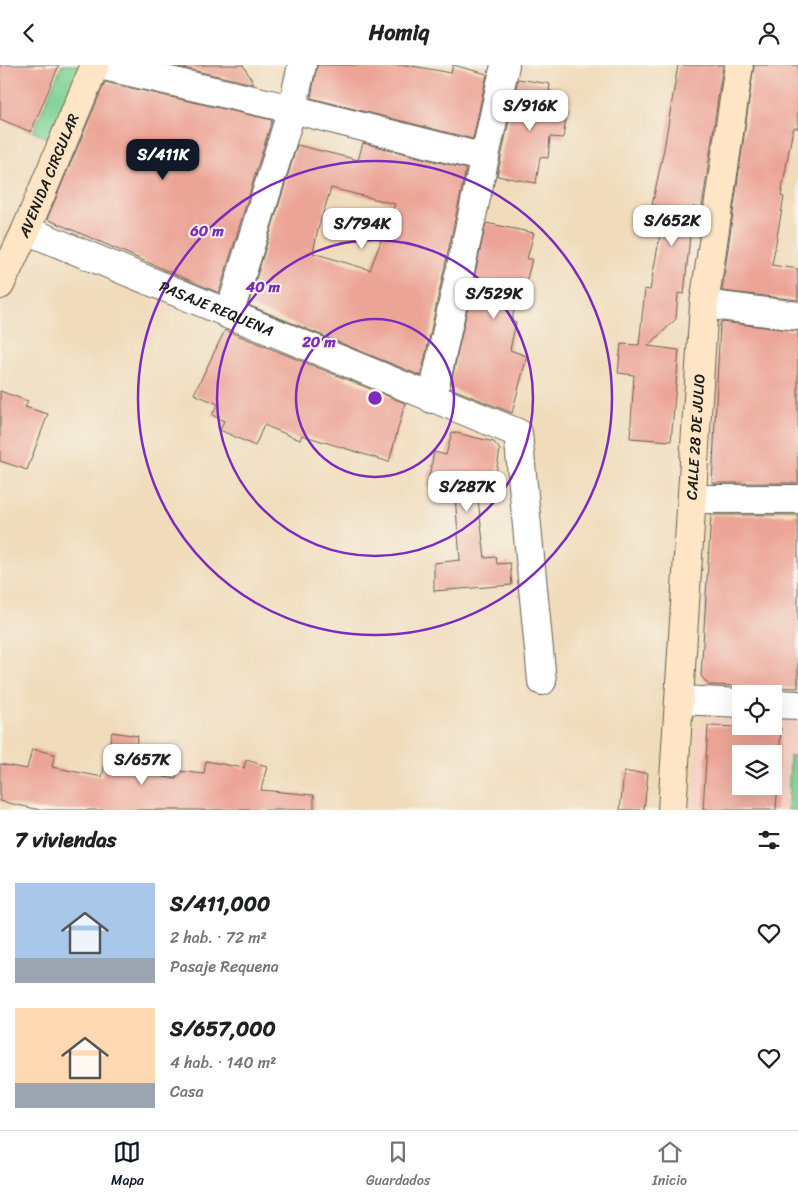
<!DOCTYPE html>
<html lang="es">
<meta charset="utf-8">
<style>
body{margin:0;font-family:Sriracha,sans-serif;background:#f6f6f6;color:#202124;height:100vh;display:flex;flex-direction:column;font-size:19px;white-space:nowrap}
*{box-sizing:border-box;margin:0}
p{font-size:16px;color:#757577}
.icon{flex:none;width:28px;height:28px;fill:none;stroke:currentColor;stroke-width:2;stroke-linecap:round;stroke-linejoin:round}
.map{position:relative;height:745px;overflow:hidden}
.sheet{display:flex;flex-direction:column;background:#fff;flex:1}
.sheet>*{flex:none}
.buttons{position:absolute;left:732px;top:620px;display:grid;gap:10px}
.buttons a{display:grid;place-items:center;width:50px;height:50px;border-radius:0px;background:#fff;box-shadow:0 5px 20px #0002;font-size:25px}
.price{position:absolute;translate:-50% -42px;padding:0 11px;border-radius:10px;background:#fff;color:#222;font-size:16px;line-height:32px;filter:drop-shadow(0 1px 2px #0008)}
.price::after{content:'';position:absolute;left:50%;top:30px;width:15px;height:11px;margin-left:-8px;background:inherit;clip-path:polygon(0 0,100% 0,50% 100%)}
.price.current{background:#111827;color:#fff}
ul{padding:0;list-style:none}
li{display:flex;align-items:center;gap:15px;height:125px;padding:0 15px}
li span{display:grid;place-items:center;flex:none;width:140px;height:100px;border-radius:0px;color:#555}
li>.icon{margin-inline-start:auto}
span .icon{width:60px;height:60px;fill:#fffc;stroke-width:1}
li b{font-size:21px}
h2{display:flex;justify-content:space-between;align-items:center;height:60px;padding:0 15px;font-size:21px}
header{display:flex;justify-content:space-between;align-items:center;height:65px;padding:0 15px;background:#fff;font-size:22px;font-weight:700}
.menu{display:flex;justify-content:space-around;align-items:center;height:70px;border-top:1px solid #e0e0e0;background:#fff;font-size:14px;color:#757577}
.menu a{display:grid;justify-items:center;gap:2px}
.menu .current{color:#111827}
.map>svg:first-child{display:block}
</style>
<header><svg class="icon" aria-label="back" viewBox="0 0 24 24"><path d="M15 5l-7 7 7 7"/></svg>Homiq<svg class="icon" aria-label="person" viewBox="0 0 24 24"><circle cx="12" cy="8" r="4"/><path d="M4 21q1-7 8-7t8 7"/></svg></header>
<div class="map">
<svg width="798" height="745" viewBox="0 0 798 745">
<rect width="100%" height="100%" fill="#f7f3e8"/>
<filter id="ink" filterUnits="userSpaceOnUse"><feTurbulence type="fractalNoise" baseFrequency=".02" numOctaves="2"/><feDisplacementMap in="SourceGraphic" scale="10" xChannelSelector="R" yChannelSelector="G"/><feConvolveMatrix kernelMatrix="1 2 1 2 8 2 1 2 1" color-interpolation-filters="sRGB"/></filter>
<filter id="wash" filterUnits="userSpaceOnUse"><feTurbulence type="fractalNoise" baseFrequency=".0096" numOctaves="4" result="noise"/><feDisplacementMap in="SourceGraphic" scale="20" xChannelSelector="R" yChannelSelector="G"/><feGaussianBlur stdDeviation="1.12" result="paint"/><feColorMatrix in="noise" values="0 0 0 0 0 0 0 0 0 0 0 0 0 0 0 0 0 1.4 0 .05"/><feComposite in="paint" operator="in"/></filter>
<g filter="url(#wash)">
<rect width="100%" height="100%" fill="#f0dcbb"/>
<path fill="#f6d2c4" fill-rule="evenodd" d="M 709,653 L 741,654 L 741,661 L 774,661 L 774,655 L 798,656 L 798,745 L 693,745 L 697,664 ZM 741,689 L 774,689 L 774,721 L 741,721 Z"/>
<g fill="#7cd194" stroke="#4c7658">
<polygon points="62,0 81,0 50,74 33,67"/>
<polygon points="790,691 798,691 798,745 788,745"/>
</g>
<g id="blocks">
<g fill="#eca496" fill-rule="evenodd">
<polygon points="0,0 59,0 31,67 0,54"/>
<polygon points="170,0 243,0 254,19"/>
<polygon points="317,0 407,0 451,8 453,0 487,9 473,74 311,33"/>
<polygon points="678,0 723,0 702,142 693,142 684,229 678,228 676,254 648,281 679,285 671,376 630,373 634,310 618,308 621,279 639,280 645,224 650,225 665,142 652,140 664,84"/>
<polygon points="754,0 798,0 798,63 793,63 781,131 784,132 772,200 798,204 798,235 722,226"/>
<polygon points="518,14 550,19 547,45 567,48 563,73 550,72 548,93 540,92 536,118 497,111"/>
<polygon points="105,17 272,55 219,228 47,154"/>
<path d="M 363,78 L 466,104 L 421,311 L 248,240 L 297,80 L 358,95 ZM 331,123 L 395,139 L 370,205 L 313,188 L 318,164 Z"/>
<polygon points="486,158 534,168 527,194 532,194 526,218 520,217 512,255 516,257 510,285 527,291 512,348 450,323"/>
<polygon points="722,257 798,266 798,418 712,418 720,258"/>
<polygon points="225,265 405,338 389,397 302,370 300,375 264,360 255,381 220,365 224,356 212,350 218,339 194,329"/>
<polygon points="0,326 28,336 25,342 48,349 27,405 0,396"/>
<polygon points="452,367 494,377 500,385 495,414 475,410 485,493 496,492 497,499 510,498 512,520 434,526 434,498 460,495 455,430 440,427 440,423 427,422 434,387 446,390"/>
<polygon points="711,450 798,450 798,623 709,620 701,611"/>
<path d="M 708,661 L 781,663 L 776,745 L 703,745 ZM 741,689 L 774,689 L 774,721 L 741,721 Z"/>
<polygon points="112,667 138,671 130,706 176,714 178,706 204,709 206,696 244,703 246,695 267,701 261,725 314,730 314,745 40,745 0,736 0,699 27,704 32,684 55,689 52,702 102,712"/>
<polygon points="624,707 648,708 644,745 620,745"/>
</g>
</g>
</g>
<g filter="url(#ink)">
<use href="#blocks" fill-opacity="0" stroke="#665f54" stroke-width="1"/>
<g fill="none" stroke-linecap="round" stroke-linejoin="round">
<defs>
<g id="street">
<polyline points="100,0 292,44 485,93"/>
<path id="s1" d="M 26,165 L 518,368 L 542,616"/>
<polyline points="704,239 798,251"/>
<polyline points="229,250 292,44 302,0"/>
<polyline points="432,334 505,0"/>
<polyline points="692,434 798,434"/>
<polyline points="680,635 741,638"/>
<polyline points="774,639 798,640"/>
</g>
<g id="secondary">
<path id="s2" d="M 0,220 L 26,165 L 95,0"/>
<path id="s3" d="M 672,745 L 704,239 L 739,0"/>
</g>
</defs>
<use href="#street" stroke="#665f54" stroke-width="30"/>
<use href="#secondary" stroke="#665f54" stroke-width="30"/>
<use href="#street" stroke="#fff" stroke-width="28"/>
<use href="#secondary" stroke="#fee5c5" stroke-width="28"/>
</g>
</g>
<g fill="none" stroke="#7b2cbf" stroke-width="2.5">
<circle cx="375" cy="333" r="79"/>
<circle cx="375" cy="333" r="158"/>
<circle cx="375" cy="333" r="237"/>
</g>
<g text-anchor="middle" stroke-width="4" stroke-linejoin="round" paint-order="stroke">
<g font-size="15" fill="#1c1c1c" stroke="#f7f3e8">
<text dy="5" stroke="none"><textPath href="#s2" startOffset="120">AVENIDA CIRCULAR</textPath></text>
<text dy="5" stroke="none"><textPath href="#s1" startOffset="206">PASAJE REQUENA</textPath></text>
<text dy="5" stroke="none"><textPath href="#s3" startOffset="374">CALLE 28 DE JULIO</textPath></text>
</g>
</g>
<circle cx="375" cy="333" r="8" fill="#7b2cbf" stroke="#f7f3e8" stroke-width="2.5"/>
<g font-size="15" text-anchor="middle" font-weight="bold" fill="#7b2cbf" stroke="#f7f3e8" stroke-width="4" stroke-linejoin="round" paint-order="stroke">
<text x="207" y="171">60 m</text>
<text x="263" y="227">40 m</text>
<text x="319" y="282">20 m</text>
</g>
</svg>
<div class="buttons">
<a><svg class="icon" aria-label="locate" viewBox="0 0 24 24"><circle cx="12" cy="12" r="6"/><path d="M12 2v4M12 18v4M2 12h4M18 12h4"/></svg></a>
<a><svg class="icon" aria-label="layers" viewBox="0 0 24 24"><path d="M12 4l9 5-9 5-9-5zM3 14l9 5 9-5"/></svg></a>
</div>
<b class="price" style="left:530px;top:67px">S/916K</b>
<b class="price current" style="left:163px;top:116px">S/411K</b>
<b class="price" style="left:672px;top:182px">S/652K</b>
<b class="price" style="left:362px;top:185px">S/794K</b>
<b class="price" style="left:494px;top:255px">S/529K</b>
<b class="price" style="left:467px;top:448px">S/287K</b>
<b class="price" style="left:142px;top:721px">S/657K</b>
</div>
<section class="sheet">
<h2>7 viviendas<svg class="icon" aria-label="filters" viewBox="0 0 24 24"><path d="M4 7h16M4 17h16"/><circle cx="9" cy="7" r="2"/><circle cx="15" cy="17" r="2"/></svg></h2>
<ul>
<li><span style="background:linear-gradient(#a9c7e8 75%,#9aa5b1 0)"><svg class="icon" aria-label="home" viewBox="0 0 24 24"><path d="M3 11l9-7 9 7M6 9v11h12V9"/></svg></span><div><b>S/411,000</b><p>2 hab. · 72 m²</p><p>Pasaje Requena</p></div><svg class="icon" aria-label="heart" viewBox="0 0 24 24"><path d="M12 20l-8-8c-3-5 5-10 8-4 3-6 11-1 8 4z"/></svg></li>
<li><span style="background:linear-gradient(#ffd9b3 75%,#9aa5b1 0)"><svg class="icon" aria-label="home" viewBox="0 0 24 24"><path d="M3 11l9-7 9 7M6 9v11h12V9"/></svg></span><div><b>S/657,000</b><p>4 hab. · 140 m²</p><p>Casa</p></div><svg class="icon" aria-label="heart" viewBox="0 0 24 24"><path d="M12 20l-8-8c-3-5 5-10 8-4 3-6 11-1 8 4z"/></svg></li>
</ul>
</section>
<nav class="menu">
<a class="current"><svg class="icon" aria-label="map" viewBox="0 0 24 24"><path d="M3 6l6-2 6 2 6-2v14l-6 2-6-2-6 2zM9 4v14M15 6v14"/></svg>Mapa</a>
<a><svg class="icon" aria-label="saved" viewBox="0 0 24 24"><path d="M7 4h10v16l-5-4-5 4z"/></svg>Guardados</a>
<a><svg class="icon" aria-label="home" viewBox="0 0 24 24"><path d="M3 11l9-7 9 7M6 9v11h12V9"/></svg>Inicio</a>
</nav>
